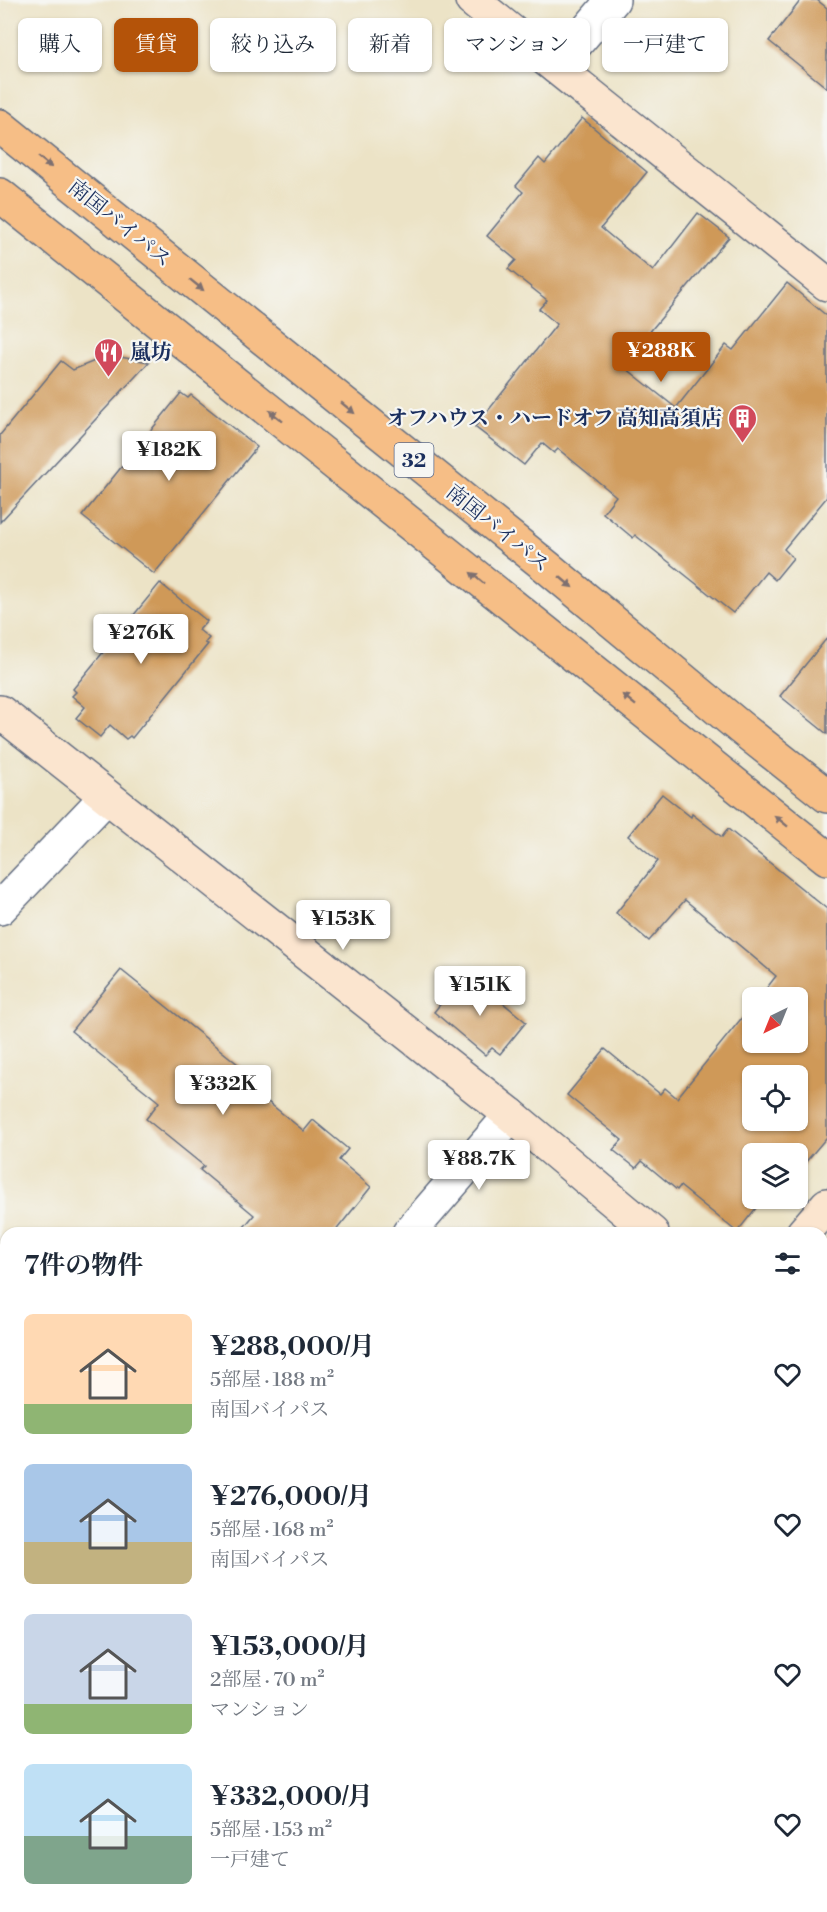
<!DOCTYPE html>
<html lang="ja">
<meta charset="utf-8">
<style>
body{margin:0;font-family:"Libre Bodoni","Noto Serif JP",serif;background:#f6f6f7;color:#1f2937;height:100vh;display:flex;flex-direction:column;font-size:22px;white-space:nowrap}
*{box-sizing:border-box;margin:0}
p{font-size:20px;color:#747a83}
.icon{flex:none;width:33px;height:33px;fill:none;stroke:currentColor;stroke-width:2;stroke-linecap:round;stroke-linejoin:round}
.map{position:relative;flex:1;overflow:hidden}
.side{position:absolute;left:0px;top:1227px;width:828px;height:686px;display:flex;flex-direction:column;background:#fff;border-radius:18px 18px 0 0;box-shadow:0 2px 4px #0004}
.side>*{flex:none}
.hud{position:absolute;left:18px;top:18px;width:792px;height:54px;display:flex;gap:12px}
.needle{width:39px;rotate:223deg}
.buttons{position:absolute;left:742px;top:987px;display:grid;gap:12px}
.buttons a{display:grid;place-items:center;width:66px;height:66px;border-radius:9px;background:#fff;box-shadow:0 2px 4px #0004;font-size:30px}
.price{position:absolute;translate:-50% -51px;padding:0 14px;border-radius:6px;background:#fff;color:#222;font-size:20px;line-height:39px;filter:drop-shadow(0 2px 3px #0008)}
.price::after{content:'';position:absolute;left:50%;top:36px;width:18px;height:14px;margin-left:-9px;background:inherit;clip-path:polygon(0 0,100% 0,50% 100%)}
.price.active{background:#b45309;color:#fff}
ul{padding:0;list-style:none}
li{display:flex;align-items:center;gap:18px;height:150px;padding:0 24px}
li span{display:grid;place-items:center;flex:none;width:168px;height:120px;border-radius:9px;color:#555}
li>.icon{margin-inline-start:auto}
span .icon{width:72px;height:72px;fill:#fffc;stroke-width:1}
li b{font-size:26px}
h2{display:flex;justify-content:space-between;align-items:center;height:72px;padding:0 24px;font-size:26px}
.chip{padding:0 21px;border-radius:9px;background:#fff;box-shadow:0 2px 4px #0004;font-size:21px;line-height:54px}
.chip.active{background:#b45309;color:#fff}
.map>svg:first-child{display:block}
</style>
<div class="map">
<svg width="827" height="1912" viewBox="0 0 827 1912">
<rect width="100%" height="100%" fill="#f6f6f2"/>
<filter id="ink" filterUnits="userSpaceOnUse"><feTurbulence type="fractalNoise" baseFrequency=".0167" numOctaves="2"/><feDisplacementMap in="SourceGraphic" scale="12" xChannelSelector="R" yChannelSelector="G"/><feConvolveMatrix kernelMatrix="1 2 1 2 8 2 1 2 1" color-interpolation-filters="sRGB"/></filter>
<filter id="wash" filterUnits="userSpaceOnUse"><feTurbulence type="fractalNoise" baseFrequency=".008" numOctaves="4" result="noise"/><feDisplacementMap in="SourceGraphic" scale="24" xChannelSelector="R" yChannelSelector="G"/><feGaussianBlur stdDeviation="1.35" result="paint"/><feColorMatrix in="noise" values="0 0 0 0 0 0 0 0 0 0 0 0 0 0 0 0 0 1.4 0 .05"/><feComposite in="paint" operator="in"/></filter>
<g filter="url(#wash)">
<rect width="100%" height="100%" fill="#ece3c6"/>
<g id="blocks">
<g fill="#cf9958" fill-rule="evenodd">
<polygon points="801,0 817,0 827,8 827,88 769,41"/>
<polygon points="582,118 647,172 601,228 653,271 698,213 729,237 622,365 676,408 726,345 733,350 787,283 827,316 827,497 784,549 793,558 775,580 766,572 733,613 635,535 633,538 603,513 616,496 558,449 554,453 542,443 524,465 475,427 557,324 539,309 547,300 508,269 516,260 487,236 523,192 516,186 539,158 545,164"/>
<polygon points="114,356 149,362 0,522 0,435 61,361 73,370 102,358"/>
<polygon points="181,393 188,398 191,395 257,447 154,574 82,516"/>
<polygon points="160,583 207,621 199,630 209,638 205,643 208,644 132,738 130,736 126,739 110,725 100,737 76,718 85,707 72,696 76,692 73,689"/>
<polygon points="827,638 827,734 780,696"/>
<path d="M 662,794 L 691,817 L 692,814 L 722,837 L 728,829 L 827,909 L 827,1137 L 798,1171 L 798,1154 L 753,1154 L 753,1198 L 764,1198 L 737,1232 L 680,1186 L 677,1190 L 642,1161 L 636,1168 L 613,1150 L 622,1140 L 567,1095 L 605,1049 L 660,1094 L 665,1088 L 677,1098 L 753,1004 L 753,1042 L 798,1042 L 798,998 L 759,998 L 776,976 L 685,900 L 649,941 L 616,913 L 658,861 L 628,836 ZM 753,1076 L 798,1076 L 798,1120 L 753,1120 Z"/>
<polygon points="121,970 254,1077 247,1085 304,1131 313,1120 348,1149 339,1160 371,1187 334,1233 239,1233 254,1215 200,1170 204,1166 146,1119 159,1102 71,1031"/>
<polygon points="462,977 470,984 474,979 526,1022 500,1054 492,1048 485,1055 434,1012"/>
</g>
</g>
</g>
<g filter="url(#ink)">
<use href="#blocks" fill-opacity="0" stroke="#646e82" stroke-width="1.5"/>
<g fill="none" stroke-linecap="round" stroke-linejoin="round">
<defs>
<g id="street">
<polyline points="556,67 613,0"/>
<polyline points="0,908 106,797"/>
<polyline points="409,1233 511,1115"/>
<polyline points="0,1403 6,1405"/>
<polyline points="822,1676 827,1677"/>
<polyline points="0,1679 6,1682"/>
<polyline points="0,1777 6,1767"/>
<polyline points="446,1912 449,1906"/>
<polyline points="685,1912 687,1906"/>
</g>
<g id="secondary">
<polyline points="472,0 827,284"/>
<polyline points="0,712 511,1115 652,1233"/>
<polyline points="803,1233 827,1205"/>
</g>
<g id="highway">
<polyline points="0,126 547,567 741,728 827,796"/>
<polyline points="0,195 827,858"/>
<polyline points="0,1478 6,1480"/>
<polyline points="822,1797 827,1798"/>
</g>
</defs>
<use href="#street" stroke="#646e82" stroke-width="36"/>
<use href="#secondary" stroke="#646e82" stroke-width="36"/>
<use href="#highway" stroke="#646e82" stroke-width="36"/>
<use href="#street" stroke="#fff" stroke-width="33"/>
<use href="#secondary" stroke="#fbe5cf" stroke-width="33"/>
<use href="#highway" stroke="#f6be86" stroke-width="33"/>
<g stroke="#1b2f5e" stroke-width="1.5">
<polyline points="0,1433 6,1436"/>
<polyline points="0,1453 6,1456"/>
<polyline points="822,1713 827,1714"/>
<polyline points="822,1731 827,1732"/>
</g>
</g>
<defs><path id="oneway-solid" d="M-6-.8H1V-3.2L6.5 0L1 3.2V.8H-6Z" transform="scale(1.5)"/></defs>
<g fill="#7e6f70">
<use href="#oneway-solid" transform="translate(45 162) rotate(39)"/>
<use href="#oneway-solid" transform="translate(197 285) rotate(39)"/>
<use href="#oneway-solid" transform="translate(348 408) rotate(39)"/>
<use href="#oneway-solid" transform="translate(276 416) rotate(-141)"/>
<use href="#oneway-solid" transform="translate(477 578) rotate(-141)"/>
<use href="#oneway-solid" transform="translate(566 582) rotate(40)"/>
<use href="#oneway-solid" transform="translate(629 700) rotate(-141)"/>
<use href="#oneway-solid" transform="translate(781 821) rotate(-141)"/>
</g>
</g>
<defs>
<symbol id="restaurant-pin" viewBox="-11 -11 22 30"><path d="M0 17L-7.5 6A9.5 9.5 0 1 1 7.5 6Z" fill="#d1495b" stroke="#f6f6f2"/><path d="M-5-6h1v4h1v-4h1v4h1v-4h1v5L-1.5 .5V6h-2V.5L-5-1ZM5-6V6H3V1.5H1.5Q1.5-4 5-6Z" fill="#fff"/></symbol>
<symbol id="building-pin" viewBox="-11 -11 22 30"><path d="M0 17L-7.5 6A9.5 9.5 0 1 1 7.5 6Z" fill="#d1495b" stroke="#f6f6f2"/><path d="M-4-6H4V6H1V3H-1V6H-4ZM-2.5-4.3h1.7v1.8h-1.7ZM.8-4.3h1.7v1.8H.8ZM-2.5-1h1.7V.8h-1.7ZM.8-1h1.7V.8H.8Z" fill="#fff"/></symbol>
</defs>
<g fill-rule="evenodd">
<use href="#restaurant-pin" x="92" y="336" width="33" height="45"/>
<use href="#building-pin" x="726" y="402" width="33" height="45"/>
</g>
<g text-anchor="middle" stroke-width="4.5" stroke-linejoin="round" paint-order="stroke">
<rect fill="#f6f6f2" stroke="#5d6b8a" stroke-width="1.5" x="394.5" y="443" width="39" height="34" rx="4.5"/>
<g font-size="20" font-weight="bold" fill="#1b2f5e">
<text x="414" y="467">32</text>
</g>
<g font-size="21" fill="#1b2f5e" stroke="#f6f6f2">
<text transform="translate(120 223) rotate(39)" y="7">南国バイパス</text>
<text transform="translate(498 528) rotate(39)" y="7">南国バイパス</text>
</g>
<g font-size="21" font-weight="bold" fill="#1b2f5e" stroke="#f6f6f2" text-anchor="start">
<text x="130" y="359">嵐坊</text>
<text x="722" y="425" text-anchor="end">オフハウス・ハードオフ 高知高須店</text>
</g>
</g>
</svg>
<div class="buttons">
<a><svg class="needle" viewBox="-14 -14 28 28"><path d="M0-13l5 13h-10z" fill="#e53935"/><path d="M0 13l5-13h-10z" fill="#747a83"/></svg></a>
<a><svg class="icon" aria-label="locate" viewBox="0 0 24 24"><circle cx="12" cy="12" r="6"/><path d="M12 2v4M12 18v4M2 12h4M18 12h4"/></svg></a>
<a><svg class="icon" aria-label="layers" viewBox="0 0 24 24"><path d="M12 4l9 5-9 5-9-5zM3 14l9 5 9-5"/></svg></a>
</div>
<b class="price active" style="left:661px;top:383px">¥288K</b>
<b class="price" style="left:169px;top:482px">¥182K</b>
<b class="price" style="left:141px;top:665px">¥276K</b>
<b class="price" style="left:343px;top:951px">¥153K</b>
<b class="price" style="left:480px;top:1017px">¥151K</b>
<b class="price" style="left:223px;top:1116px">¥332K</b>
<b class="price" style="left:479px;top:1191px">¥88.7K</b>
<div class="hud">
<a class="chip">購入</a>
<a class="chip active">賃貸</a>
<a class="chip">絞り込み</a>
<a class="chip">新着</a>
<a class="chip">マンション</a>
<a class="chip">一戸建て</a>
</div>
<section class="side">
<h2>7件の物件<svg class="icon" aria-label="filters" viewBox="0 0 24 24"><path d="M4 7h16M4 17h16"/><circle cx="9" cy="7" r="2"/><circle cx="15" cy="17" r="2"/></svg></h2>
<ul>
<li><span style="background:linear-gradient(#ffd9b3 75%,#8fb573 0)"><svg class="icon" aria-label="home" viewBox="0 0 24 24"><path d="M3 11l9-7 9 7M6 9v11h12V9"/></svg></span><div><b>¥288,000/月</b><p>5部屋 · 188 m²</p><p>南国バイパス</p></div><svg class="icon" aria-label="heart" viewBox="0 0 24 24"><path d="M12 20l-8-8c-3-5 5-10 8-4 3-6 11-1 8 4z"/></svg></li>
<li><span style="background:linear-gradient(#a9c7e8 65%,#c2b280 0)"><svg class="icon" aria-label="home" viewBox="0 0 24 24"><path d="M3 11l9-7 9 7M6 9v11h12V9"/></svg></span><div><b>¥276,000/月</b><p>5部屋 · 168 m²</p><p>南国バイパス</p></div><svg class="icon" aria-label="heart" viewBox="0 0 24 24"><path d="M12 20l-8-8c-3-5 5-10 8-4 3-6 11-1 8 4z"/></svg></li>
<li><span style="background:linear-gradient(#c9d6e8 75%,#8fb573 0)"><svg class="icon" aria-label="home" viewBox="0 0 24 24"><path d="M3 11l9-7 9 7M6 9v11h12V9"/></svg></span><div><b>¥153,000/月</b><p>2部屋 · 70 m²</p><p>マンション</p></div><svg class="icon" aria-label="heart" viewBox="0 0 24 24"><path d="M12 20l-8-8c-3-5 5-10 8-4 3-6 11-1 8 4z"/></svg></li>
<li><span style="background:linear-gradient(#bfe0f5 60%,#7fa58c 0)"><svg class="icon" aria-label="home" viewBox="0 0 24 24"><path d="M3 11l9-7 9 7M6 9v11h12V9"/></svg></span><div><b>¥332,000/月</b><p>5部屋 · 153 m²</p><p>一戸建て</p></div><svg class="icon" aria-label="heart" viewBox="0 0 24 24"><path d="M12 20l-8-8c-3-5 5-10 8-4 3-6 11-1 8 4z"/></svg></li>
</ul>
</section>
</div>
